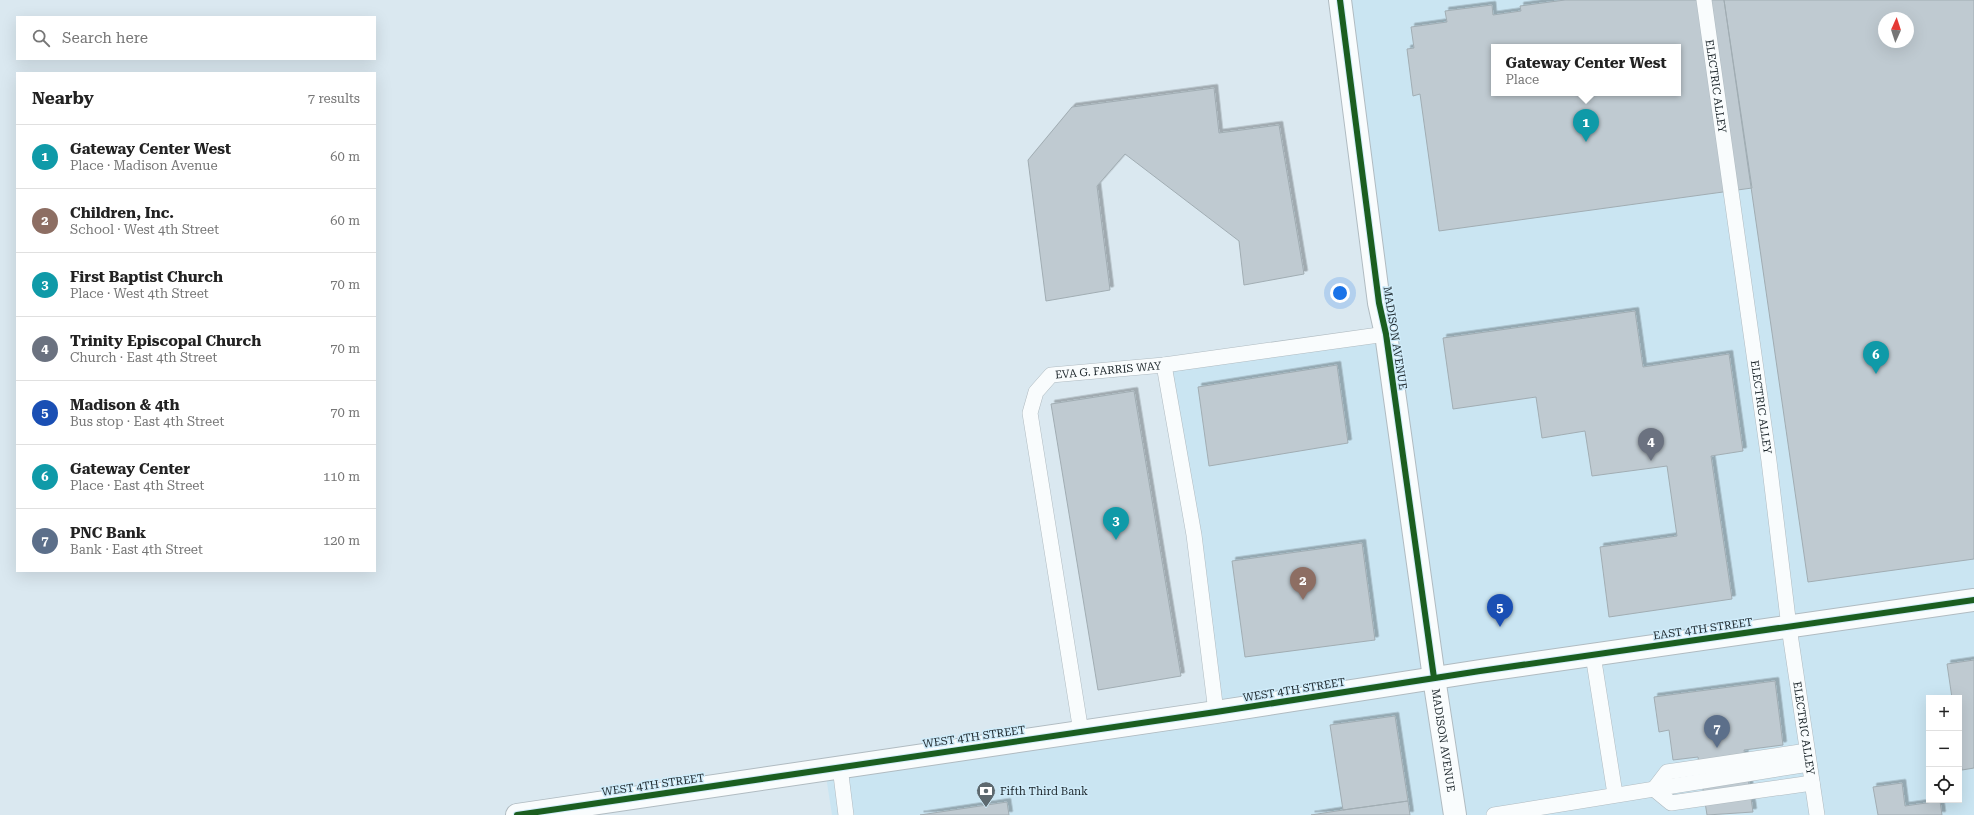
<!DOCTYPE html>
<html lang="en">
<head>
<meta charset="utf-8">
<style>
  :root { --surface:#fff; --page:#f2f2f2; --text:#222; --muted:#767676; --line:#e0e0e0; --accent:#2563eb }
  body { margin:0; font-family:"Roboto Serif",serif; background:var(--page); color:var(--text) }
  .controls { position:absolute; right:12px; bottom:12px; display:grid; overflow:hidden; border-radius:0px; box-shadow:0 4px 16px #0002 }
  .controls button { width:36px; height:36px; display:grid; place-items:center; padding:0; border:0; border-bottom:1px solid var(--line); background:var(--surface); color:var(--text); font:20px sans-serif }
  .compass { position:absolute; left:1878px; top:12px; width:36px; height:36px; border-radius:50%; background:var(--surface); box-shadow:0 4px 16px #0002; rotate:3deg }
  .you { position:absolute; left:1340px; top:293px; width:14px; height:14px; margin:-10px; border:3px solid #fff; border-radius:50%; background:#1a73e8; box-shadow:0 0 0 6px #1a73e833 }
  .badge { display:grid; place-items:center; width:26px; height:26px; border-radius:50%; background:var(--accent); color:#fff; font-size:13px; font-weight:700 }
  .pin { position:absolute; translate:-50% -33px; filter:drop-shadow(0 1px 2px #0008) }
  .pin::after { content:''; position:absolute; top:21px; width:14px; height:12px; background:inherit; clip-path:polygon(0 0,100% 0,50% 100%) }
  .popup { position:absolute; left:1491px; top:44px; width:190px; height:52px; box-sizing:border-box; display:grid; place-content:center; border-radius:0px; background:var(--surface); filter:drop-shadow(0 1px 3px #0005); font-size:13px; white-space:nowrap; color:var(--muted) }
  .popup b { font-size:15px; color:var(--text) }
  .popup::after { content:''; position:absolute; left:50%; top:100%; margin-left:-8px; border:8px solid transparent; border-top-color:var(--surface) }
  .list { margin:0; padding:0; list-style:none }
  h2 { display:flex; justify-content:space-between; align-items:center; height:52px; margin:0; padding:0 16px; font-size:17px }
  h2 small { font-size:13px; font-weight:400; color:var(--muted) }
  .list li { display:grid; grid-template-columns:26px 1fr auto; gap:12px; align-items:center; box-sizing:border-box; height:64px; padding:0 16px; border-top:1px solid var(--line) }
  .list b { display:block; font-size:15px; white-space:nowrap }
  .list p { margin:0; font-size:13px; white-space:nowrap; color:var(--muted) }
  .list em { font-size:13px; font-style:normal; color:var(--muted) }
  .icon { flex:none; width:22px; height:22px; fill:none; stroke:currentColor; stroke-width:2; stroke-linecap:round; stroke-linejoin:round }
  .map { position:relative; flex:none; width:1974px; height:815px; overflow:hidden }
  .search { position:absolute; background:var(--surface); box-shadow:0 4px 16px #0002; left:16px; top:16px; width:360px; height:44px; display:flex; align-items:center; gap:10px; box-sizing:border-box; padding:0 14px; border-radius:0px; color:var(--muted); font-size:15px }
  .panel { position:absolute; background:var(--surface); box-shadow:0 4px 16px #0002; left:16px; top:72px; width:360px; height:500px; border-radius:0px }
  .map>svg:first-child { display:block }
  .built { fill:#cae5f2; fill-rule:evenodd }
  .building { fill:#bfcad1; stroke:#a1adb3; fill-rule:evenodd; filter:url(#shadow) }
  .lines { fill:none; stroke-linecap:round; stroke-linejoin:round }
  .service-casing { stroke:#b0bbc1; stroke-width:16 }
  .tertiary-casing { stroke:#b0bbc1; stroke-width:24 }
  .primary-casing { stroke:#b0bbc1; stroke-width:24 }
  .service { stroke:#f9fcfd; stroke-width:15 }
  .tertiary { stroke:#f9fcfd; stroke-width:22 }
  .primary { stroke:#f9fcfd; stroke-width:22 }
  .cycleway-casing { stroke:#d0ecfa; stroke-width:8 }
  .cycleway { stroke:#1b5e20; stroke-width:6 }
  .labels { text-anchor:middle; dominant-baseline:central; stroke-width:3; stroke-linejoin:round; paint-order:stroke }
  .street-label { font-size:11px; fill:#1a2429; stroke:#d0ecfa }
  .poi-label { font-size:11px; fill:#1a2429; stroke:#d0ecfa; text-anchor:start }
</style>
</head>
<body>
<div class="map">
<svg width="1974" height="815" viewBox="0 0 1974 815">
  <defs>
    <filter id="shadow"><feDropShadow dx="3.5" dy="-3.5" stdDeviation="0" flood-color="#0004"/></filter>
  </defs>
  <rect width="100%" height="100%" fill="#dae8f0"/>
  <path class="built" d="M1340,0H1974V815H832L825,770L1216,712L1164,365L1386,334ZM1884,18H1908V42H1884ZM1494,47H1678V93H1494ZM1929,698H1959V800H1929Z"/>
  <path class="building" d="M1565,0H1724L1752,188L1439,231L1420,94L1413,96L1407,49L1414,48L1411,27L1447,22L1445,11L1492,5L1493,15L1521,11L1520,6ZM1494,47H1678V93H1494Z
    M1724,0H1974V559L1808,582ZM1884,18H1908V42H1884Z
    M1214,88L1219,133L1279,125L1304,274L1244,285L1239,241L1125,154L1097,186L1110,290L1046,301L1028,160L1072,107Z
    M1635,311L1643,367L1729,354L1743,451L1711,456L1732,599L1609,617L1600,547L1677,536L1667,466L1592,476L1585,431L1542,438L1536,397L1453,409L1443,338Z
    M1337,365L1348,443L1209,466L1198,387Z
    M1134,391L1181,676L1098,690L1051,404Z
    M1362,543L1375,640L1245,657L1232,561Z
    M1974,660V768L1962,770L1959,748V698H1952L1947,664Z
    M1775,681L1783,745L1744,750L1753,812L1707,815L1698,757L1673,760L1669,730L1659,732L1654,697Z
    M1395,716L1408,801L1343,810L1330,725Z
    M1902,783L1905,806L1940,801L1942,815H1878L1873,787Z
    M1408,801L1410,815H1311L1343,810Z
    M1007,802L1009,815H920Z"/>
  <g class="lines">
    <defs>
      <g id="service">
        <path id="s1" d="M1704,0L1769,461L1789,627L1817,815"/>
        <path d="M1164,365L1194,535L1216,712"/>
        <path d="M1593,655L1615,794"/>
        <path id="s2" d="M1081,732L1030,413L1036,392L1051,375L1164,365L1386,334"/>
        <path d="M840,767L846,815"/>
        <path d="M1654,789L1671,803L1812,783"/>
        <path d="M1654,789L1667,772L1807,751"/>
        <path d="M1494,815L1809,764"/>
      </g>
      <path id="tertiary" d="M1340,0L1379,303L1386,334L1434,678"/>
      <g id="primary">
        <path id="s3" d="M1434,678L1455,815"/>
        <path d="M517,815L1216,712L1480,671L1974,600"/>
      </g>
    </defs>
    <use href="#service" class="service-casing"/>
    <use href="#tertiary" class="tertiary-casing"/>
    <use href="#primary" class="primary-casing"/>
    <use href="#service" class="service"/>
    <use href="#tertiary" class="tertiary"/>
    <use href="#primary" class="primary"/>
    <defs>
      <path id="cycleway" d="M1340,0L1379,303L1386,334L1434,678
        M517,815L1216,712L1480,671L1974,600"/>
    </defs>
    <use href="#cycleway" class="cycleway-casing"/>
    <use href="#cycleway" class="cycleway"/>
  </g>
  <defs>
    <symbol id="bank-pin" viewBox="-11 -11 22 30"><path d="M0 17L-7.5 6A9.5 9.5 0 1 1 7.5 6Z" fill="#5d696f" stroke="#d0ecfa"/><path d="M-6-4H6V4H-6ZM0-2.3a2.3 2.3 0 1 0 0 4.6a2.3 2.3 0 1 0 0-4.6Z" fill="#fff"/></symbol>
  </defs>
  <g fill-rule="evenodd">
    <use href="#bank-pin" x="975" y="780" width="22" height="30"/>
  </g>
  <g class="labels">
    <g class="street-label">
      <text stroke="none"><textPath href="#s1" startOffset="87">ELECTRIC ALLEY</textPath></text>
      <text transform="translate(1395 338) rotate(81)">MADISON AVENUE</text>
      <text stroke="none"><textPath href="#s2" startOffset="425">EVA G. FARRIS WAY</textPath></text>
      <text stroke="none"><textPath href="#s1" startOffset="411">ELECTRIC ALLEY</textPath></text>
      <text transform="translate(1703 629) rotate(-8)">EAST 4TH STREET</text>
      <text transform="translate(1294 690) rotate(-9)">WEST 4TH STREET</text>
      <text stroke="none"><textPath href="#s1" startOffset="735">ELECTRIC ALLEY</textPath></text>
      <text transform="translate(974 737) rotate(-8)">WEST 4TH STREET</text>
      <text stroke="none"><textPath href="#s3" startOffset="63">MADISON AVENUE</textPath></text>
      <text transform="translate(653 785) rotate(-8)">WEST 4TH STREET</text>
    </g>
    <g class="poi-label">
      <text x="1000" y="791">Fifth Third Bank</text>
    </g>
  </g>
</svg>
<div class="controls">
<button>+</button>
<button>−</button>
<button><svg class="icon" aria-label="locate" viewBox="0 0 24 24"><circle cx="12" cy="12" r="6"/><path d="M12 2v4M12 18v4M2 12h4M18 12h4"/></svg></button>
</div>
<svg class="compass" viewBox="-18 -18 36 36"><path d="M0-13l5 13h-10z" fill="#e53935"/><path d="M0 13l5-13h-10z" fill="#767676"/></svg>
<div class="you"></div>
<div class="pin badge" style="left:1586px;top:142px;background:#0f9aa8">1</div>
<div class="popup"><b>Gateway Center West</b>Place</div>
<div class="pin badge" style="left:1303px;top:600px;background:#8d6e63">2</div>
<div class="pin badge" style="left:1116px;top:540px;background:#0f9aa8">3</div>
<div class="pin badge" style="left:1651px;top:461px;background:#6b7280">4</div>
<div class="pin badge" style="left:1500px;top:627px;background:#1a4fb4">5</div>
<div class="pin badge" style="left:1876px;top:374px;background:#0f9aa8">6</div>
<div class="pin badge" style="left:1717px;top:748px;background:#5c6f8a">7</div>
<div class="search"><svg class="icon" aria-label="search" viewBox="0 0 24 24"><circle cx="10" cy="10" r="6"/><path d="M15 15l6 6"/></svg>Search here</div>
<section class="panel">
<h2>Nearby<small>7 results</small></h2>
<ul class="list">
<li><span class="badge" style="background:#0f9aa8">1</span><div><b>Gateway Center West</b><p>Place · Madison Avenue</p></div><em>60 m</em></li>
<li><span class="badge" style="background:#8d6e63">2</span><div><b>Children, Inc.</b><p>School · West 4th Street</p></div><em>60 m</em></li>
<li><span class="badge" style="background:#0f9aa8">3</span><div><b>First Baptist Church</b><p>Place · West 4th Street</p></div><em>70 m</em></li>
<li><span class="badge" style="background:#6b7280">4</span><div><b>Trinity Episcopal Church</b><p>Church · East 4th Street</p></div><em>70 m</em></li>
<li><span class="badge" style="background:#1a4fb4">5</span><div><b>Madison &amp; 4th</b><p>Bus stop · East 4th Street</p></div><em>70 m</em></li>
<li><span class="badge" style="background:#0f9aa8">6</span><div><b>Gateway Center</b><p>Place · East 4th Street</p></div><em>110 m</em></li>
<li><span class="badge" style="background:#5c6f8a">7</span><div><b>PNC Bank</b><p>Bank · East 4th Street</p></div><em>120 m</em></li>
</ul>
</section>
</div>
</body>
</html>
